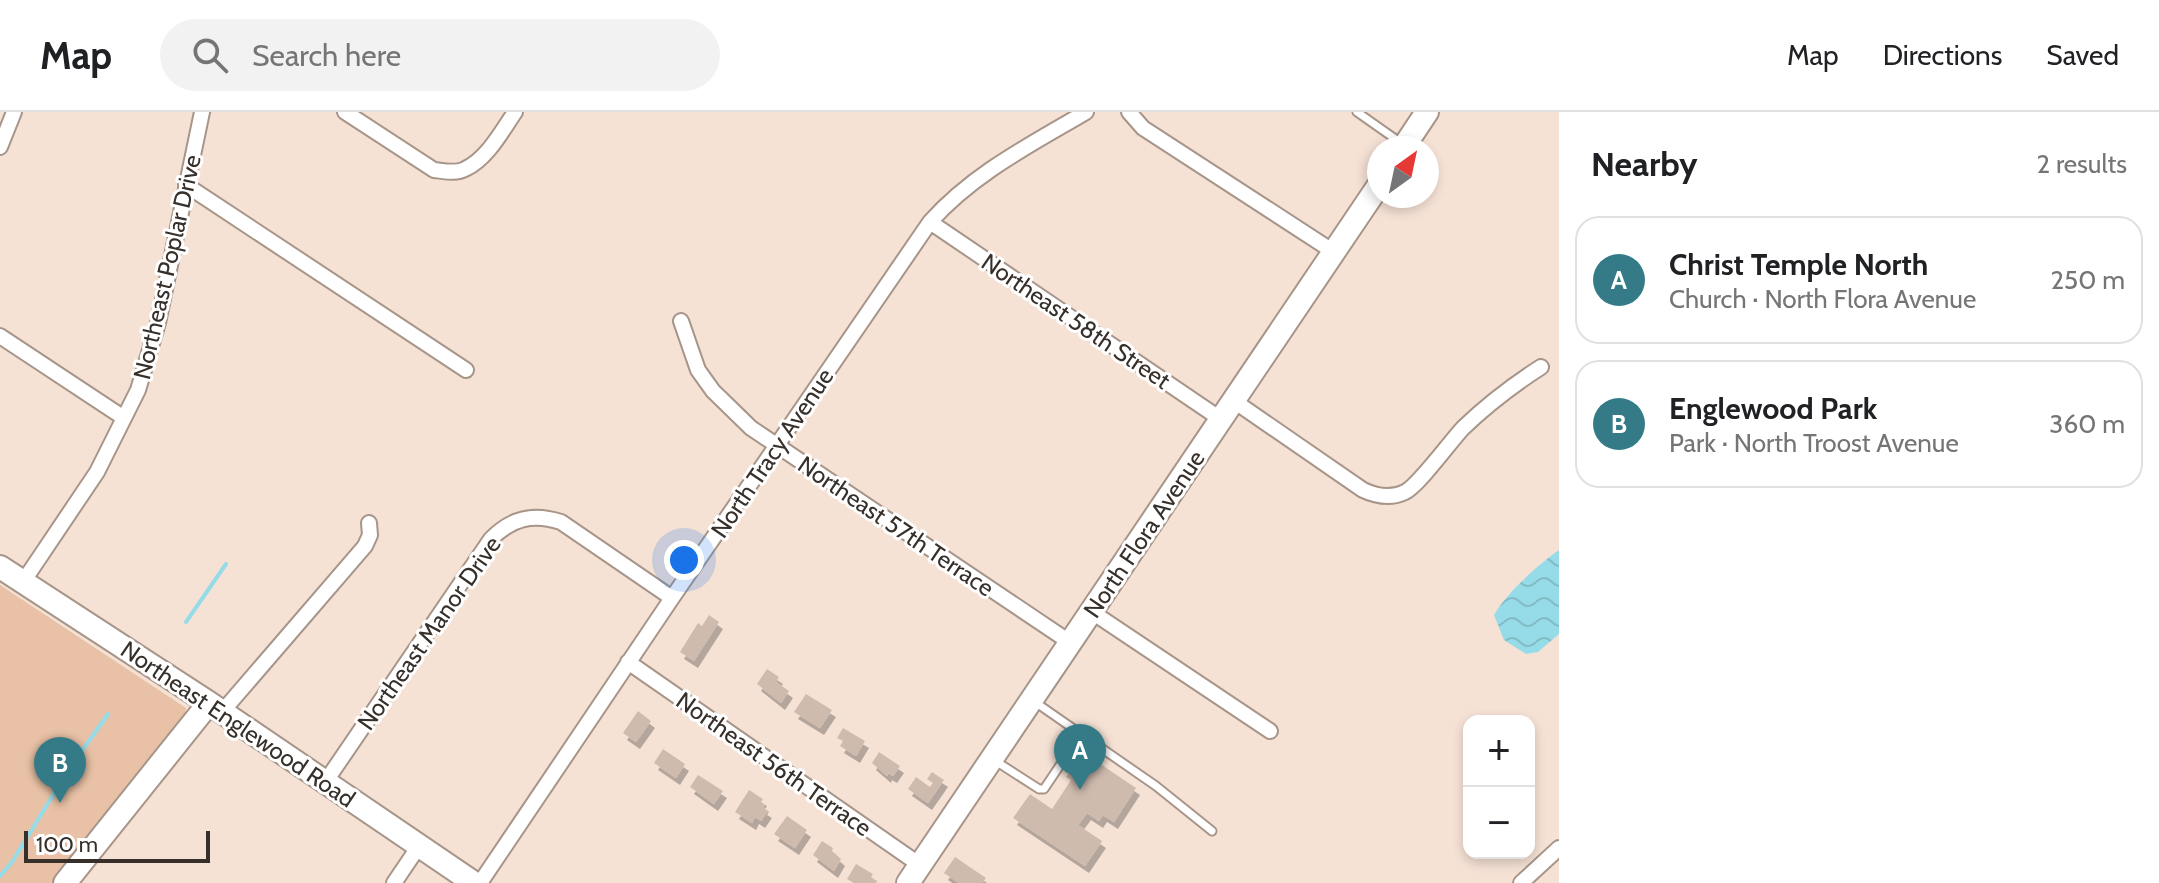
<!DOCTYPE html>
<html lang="en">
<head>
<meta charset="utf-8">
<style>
  :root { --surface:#fff; --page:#f2f2f2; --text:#202124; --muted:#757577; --line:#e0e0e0; --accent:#347b87 }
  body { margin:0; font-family:Cabin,sans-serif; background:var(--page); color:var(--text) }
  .controls { position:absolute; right:24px; bottom:24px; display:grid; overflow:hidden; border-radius:16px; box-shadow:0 4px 12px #0003 }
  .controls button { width:72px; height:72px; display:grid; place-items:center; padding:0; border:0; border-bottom:2px solid var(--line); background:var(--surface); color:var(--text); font:40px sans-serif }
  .compass { position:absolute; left:1367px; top:24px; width:72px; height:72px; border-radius:50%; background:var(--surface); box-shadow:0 4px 12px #0003; rotate:33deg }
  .scale { position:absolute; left:24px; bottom:20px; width:186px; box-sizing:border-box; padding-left:8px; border:4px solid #362f2a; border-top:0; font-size:22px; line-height:28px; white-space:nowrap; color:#362f2a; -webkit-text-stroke:6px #fff; paint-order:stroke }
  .you { position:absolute; left:684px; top:448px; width:28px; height:28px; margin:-20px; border:6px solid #fff; border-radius:50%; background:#1a73e8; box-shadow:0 0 0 12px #1a73e833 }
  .badge { display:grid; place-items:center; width:52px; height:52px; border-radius:50%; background:var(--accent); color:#fff; font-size:26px; font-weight:700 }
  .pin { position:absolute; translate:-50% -66px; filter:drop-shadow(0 2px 4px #0008) }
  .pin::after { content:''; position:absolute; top:42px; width:28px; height:24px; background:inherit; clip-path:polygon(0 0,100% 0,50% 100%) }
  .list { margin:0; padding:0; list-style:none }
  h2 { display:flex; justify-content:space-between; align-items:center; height:104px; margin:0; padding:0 32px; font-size:34px }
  h2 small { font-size:26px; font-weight:400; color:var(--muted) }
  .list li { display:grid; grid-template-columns:52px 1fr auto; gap:24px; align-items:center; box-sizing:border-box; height:128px; margin:0 16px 16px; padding:0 16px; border:2px solid var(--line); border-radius:24px }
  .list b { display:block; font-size:30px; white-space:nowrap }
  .list p { margin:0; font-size:26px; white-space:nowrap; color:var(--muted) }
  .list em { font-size:26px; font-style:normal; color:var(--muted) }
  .icon { flex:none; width:44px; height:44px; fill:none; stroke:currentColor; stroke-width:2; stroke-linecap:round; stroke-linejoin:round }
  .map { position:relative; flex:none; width:1559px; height:771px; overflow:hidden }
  header { display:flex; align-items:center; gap:48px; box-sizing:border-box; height:112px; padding:0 40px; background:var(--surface); border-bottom:2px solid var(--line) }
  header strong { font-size:38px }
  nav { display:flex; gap:44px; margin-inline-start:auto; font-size:28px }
  .search { width:560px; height:72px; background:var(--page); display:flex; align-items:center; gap:20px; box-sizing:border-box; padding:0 28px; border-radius:44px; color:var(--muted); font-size:30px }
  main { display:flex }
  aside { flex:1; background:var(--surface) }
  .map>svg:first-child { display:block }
  .park { fill:#e8c1a6 }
  .water { fill:url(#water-waves) }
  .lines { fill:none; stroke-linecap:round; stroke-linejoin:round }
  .stream { stroke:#96dbe8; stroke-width:4 }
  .building { fill:#cfbbae; filter:url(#shadow) }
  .lane-casing { stroke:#a79589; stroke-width:11 }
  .street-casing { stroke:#a79589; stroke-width:18 }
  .secondary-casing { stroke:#a79589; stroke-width:26 }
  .lane { stroke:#fff; stroke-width:7 }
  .street { stroke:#fff; stroke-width:14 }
  .secondary { stroke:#fff; stroke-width:22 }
  .labels { text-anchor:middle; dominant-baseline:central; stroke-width:6; stroke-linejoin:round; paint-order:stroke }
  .street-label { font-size:24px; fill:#362f2a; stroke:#fff }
</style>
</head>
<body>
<header>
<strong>Map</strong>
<div class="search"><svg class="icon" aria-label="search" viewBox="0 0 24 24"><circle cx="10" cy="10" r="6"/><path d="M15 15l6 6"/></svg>Search here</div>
<nav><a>Map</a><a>Directions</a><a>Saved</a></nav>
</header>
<main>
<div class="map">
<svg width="1559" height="771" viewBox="0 0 1559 771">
  <defs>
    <pattern id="water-waves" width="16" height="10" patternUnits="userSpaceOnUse" patternTransform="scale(2)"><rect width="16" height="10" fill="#96dbe8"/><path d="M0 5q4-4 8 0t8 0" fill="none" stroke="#82bcc7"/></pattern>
    <filter id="shadow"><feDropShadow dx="4" dy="7" stdDeviation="0" flood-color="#0004"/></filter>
  </defs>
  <rect width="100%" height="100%" fill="#f6e2d5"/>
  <path class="park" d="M0,473L186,596L183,611L55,771H0Z"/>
  <path class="water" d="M1559,438V522L1538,540L1526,542L1504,528L1494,503C1506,481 1539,452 1559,438Z"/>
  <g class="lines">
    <path class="stream" d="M186,510L226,452
      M0,764L12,750L67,660L108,602"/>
  </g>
  <path class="building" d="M709,503L719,510L694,549L680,540L698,511L702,514Z
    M767,557L779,565L776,570L789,579L781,591L757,572Z
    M806,582L832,598L820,616L794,600Z
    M638,599L651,609L636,630L623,621Z
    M843,616L865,629L856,644L840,634L843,629L837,626Z
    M663,637L685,652L676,666L654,651Z
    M879,640L900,654L893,664L888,661L887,664L872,651Z
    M1087,643L1136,676L1114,710L1103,703L1099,709L1087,701L1078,713L1102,729L1085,754L1013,706L1030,682L1052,697L1071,668L1066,665L1074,654L1078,657Z
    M932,660L944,668L928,691L908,677L916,665L930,675L933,671L927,667Z
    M698,663L723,679L714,692L690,675Z
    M749,678L763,687L761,690L765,693L763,696L768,699L761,709L755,705L752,711L735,700Z
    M787,704L807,718L795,736L774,722Z
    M822,729L833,736L832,739L841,747L834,759L813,743Z
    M955,745L986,766L982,771H959L944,761Z
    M856,752L873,762L871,765L876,769L875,771H854L847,767Z"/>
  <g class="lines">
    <defs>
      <path id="lane" d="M1357,0L1401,31
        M1081,622L1156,674L1212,719
        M994,648L1039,677H1044L1081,622L1035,590"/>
      <path id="street" d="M345,0L434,58C444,59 456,62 465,57C487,47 502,19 515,0
        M1129,0L1143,16L1334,140
        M0,35L14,0
        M186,73L466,258
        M930,110L1222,308
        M681,209L698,258L713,279L751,316L1071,531
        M0,224L124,306
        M1234,289L1363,378C1376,384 1391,387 1405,380C1418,374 1450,330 1463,316C1487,293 1513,273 1541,255
        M23,470L97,360L138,278L158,211L202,0
        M1092,500L1270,619
        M628,550L920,753
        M222,600L365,434L370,423L369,411
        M326,669L491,427C512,406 533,401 561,410L672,486
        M394,771L419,734
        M480,771L672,486L930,110C974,61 1030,33 1086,0
        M1521,771L1559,736"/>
      <path id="secondary" d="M1403,36L1427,0
        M0,455L209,591L474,771
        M65,771L209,591
        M908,771L1379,73"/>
    </defs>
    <use href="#lane" class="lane-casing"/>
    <use href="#street" class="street-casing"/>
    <use href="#secondary" class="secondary-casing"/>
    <use href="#lane" class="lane"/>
    <use href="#street" class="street"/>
    <use href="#secondary" class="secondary"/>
  </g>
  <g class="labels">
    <g class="street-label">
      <text transform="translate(167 155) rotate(-77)">Northeast Poplar Drive</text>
      <text transform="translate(1076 209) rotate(34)">Northeast 58th Street</text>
      <text transform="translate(772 341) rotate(-56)">North Tracy Avenue</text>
      <text transform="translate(896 414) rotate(34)">Northeast 57th Terrace</text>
      <text transform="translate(1144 422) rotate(-56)">North Flora Avenue</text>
      <text transform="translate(429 521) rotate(-55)">Northeast Manor Drive</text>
      <text transform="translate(238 612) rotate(34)">Northeast Englewood Road</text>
      <text transform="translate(774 652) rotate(35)">Northeast 56th Terrace</text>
    </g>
  </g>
</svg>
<div class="controls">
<button>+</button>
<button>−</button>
</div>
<svg class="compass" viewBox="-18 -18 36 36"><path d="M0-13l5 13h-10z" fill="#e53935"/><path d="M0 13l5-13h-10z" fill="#757577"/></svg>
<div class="scale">100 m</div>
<div class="you"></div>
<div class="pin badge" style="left:1080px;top:678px">A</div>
<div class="pin badge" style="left:60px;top:691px">B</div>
</div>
<aside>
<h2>Nearby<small>2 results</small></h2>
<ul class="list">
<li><span class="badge">A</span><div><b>Christ Temple North</b><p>Church · North Flora Avenue</p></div><em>250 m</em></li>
<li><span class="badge">B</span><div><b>Englewood Park</b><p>Park · North Troost Avenue</p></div><em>360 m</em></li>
</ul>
</aside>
</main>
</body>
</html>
